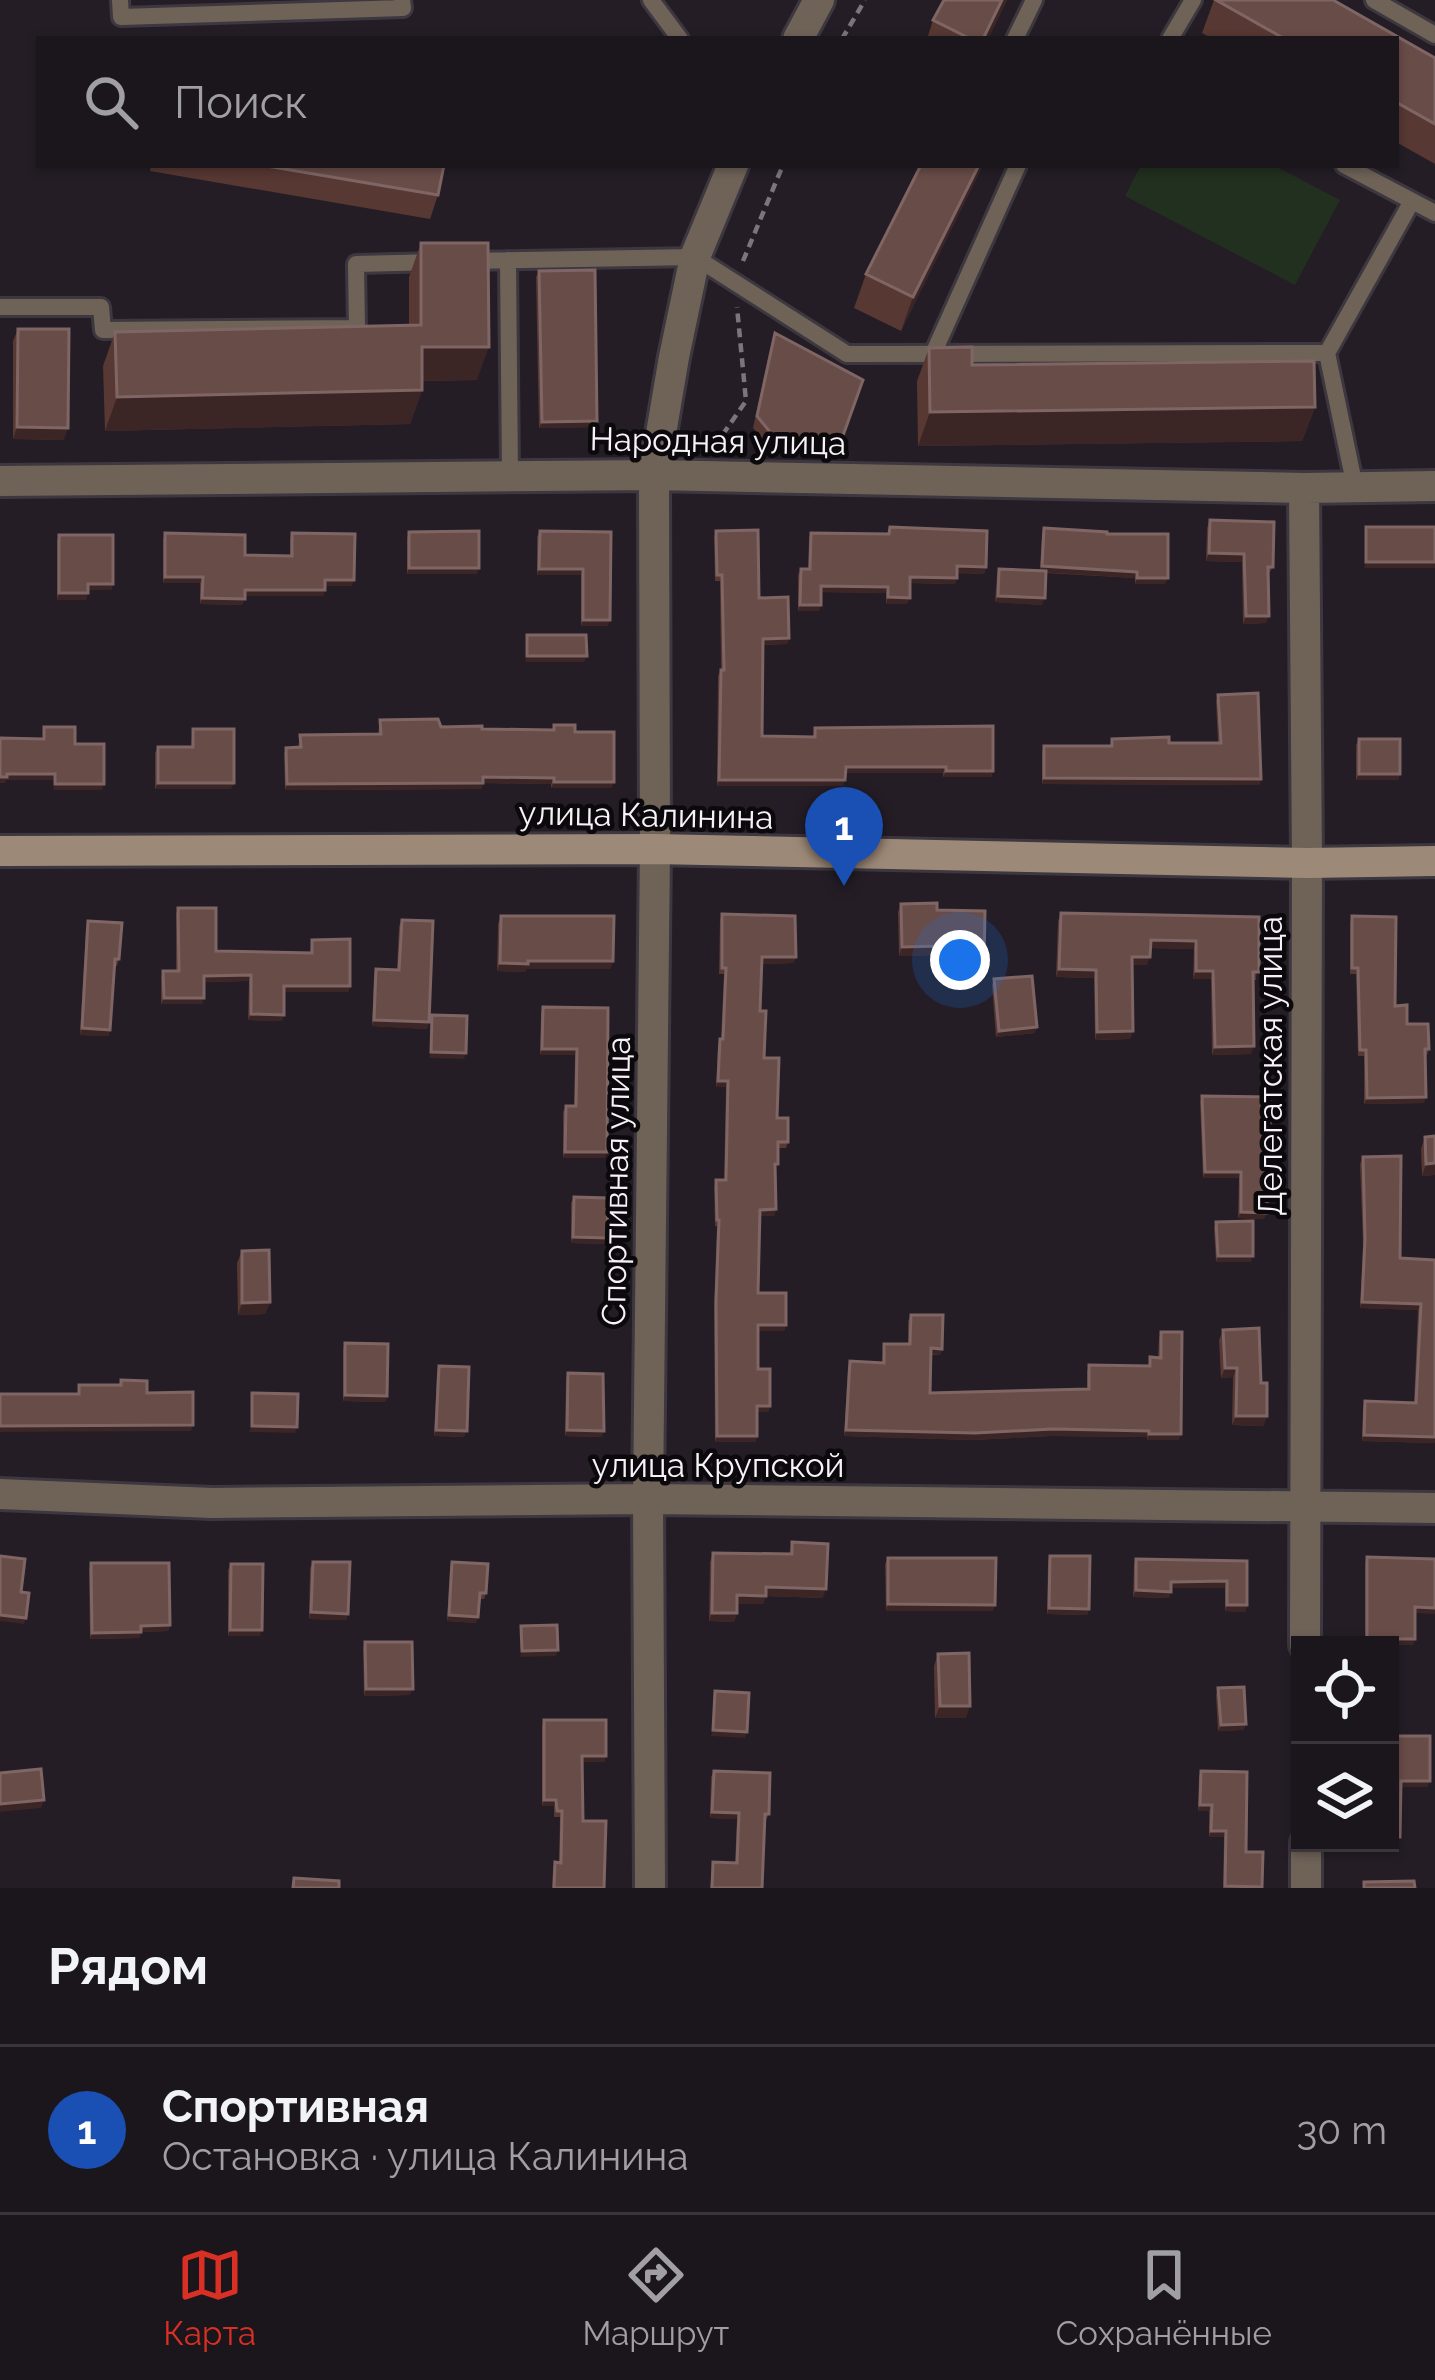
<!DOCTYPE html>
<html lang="ru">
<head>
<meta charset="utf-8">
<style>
  :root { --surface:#1b161c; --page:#241f25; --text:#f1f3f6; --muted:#a09fa3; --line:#39353b; --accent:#d93025 }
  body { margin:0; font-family:Raleway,sans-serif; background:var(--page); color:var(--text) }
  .controls { position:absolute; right:36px; bottom:36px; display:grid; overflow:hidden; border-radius:0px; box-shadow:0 3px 9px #0004 }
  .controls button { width:108px; height:108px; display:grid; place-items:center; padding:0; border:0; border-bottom:3px solid var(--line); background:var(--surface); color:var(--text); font:60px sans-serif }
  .you { position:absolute; left:960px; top:960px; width:42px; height:42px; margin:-30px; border:9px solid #fff; border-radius:50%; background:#1a73e8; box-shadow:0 0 0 18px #1a73e833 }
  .badge { display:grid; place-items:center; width:78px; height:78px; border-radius:50%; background:var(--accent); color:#fff; font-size:39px; font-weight:700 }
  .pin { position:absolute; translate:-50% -99px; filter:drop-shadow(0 3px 6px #0008) }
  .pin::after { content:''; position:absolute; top:63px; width:42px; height:36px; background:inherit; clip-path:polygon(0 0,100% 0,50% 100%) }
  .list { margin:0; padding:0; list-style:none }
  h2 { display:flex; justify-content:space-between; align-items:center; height:156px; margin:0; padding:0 48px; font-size:51px }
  h2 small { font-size:39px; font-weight:400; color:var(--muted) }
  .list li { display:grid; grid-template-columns:78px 1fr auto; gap:36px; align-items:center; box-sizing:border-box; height:168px; padding:0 48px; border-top:3px solid var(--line) }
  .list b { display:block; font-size:45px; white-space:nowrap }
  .list p { margin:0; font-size:39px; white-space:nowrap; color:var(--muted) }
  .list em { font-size:39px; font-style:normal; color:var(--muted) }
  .icon { flex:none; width:66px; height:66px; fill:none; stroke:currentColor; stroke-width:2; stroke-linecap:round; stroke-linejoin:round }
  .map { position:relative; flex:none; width:1435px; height:1888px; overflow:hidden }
  .search { position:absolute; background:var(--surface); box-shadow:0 3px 9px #0004; left:36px; right:36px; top:36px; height:132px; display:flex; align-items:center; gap:30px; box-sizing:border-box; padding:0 42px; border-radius:0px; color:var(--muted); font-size:45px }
  .sheet { height:324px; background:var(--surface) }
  nav { display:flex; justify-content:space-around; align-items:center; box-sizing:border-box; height:168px; border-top:3px solid var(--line); background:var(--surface); font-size:33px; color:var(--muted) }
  nav a { display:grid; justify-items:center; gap:6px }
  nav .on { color:var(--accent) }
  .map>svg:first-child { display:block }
  .green { fill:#22301f }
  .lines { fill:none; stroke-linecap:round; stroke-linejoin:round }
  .lane-casing { stroke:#3d373f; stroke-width:22 }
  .street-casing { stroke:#3d373f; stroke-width:36 }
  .secondary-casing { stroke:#3d373f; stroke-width:36 }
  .path { stroke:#7b757d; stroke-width:4.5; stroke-dasharray:9 6; stroke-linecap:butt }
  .lane { stroke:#6f6358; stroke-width:16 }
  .street { stroke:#6f6358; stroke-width:30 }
  .secondary { stroke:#9d8978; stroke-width:30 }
  .wall { fill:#573833 }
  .shaded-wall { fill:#3b2525 }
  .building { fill:#684c48; stroke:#7f6664; stroke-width:3 }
  .labels { text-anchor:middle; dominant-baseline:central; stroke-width:9; stroke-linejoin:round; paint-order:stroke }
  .street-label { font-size:33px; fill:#f7f2f8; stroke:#0b090c }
</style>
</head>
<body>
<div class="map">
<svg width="1435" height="1888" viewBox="0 0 1435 1888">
  <rect width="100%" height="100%" fill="#241d26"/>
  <path class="green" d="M1141,165H1273L1340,200L1295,285L1125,196Z"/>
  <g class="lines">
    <defs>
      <path id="lane" d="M120,0L121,17L403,8L402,0
        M651,0L680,39
        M1374,0L1435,35
        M1015,39L1034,0
        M1170,39L1193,0
        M1344,165L1435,213
        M508,260L510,475
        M469,261L695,257L847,354L1327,353
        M0,307H101L103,330L357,328L356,264L437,262
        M933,354L1018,165
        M1355,487L1327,353L1412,201"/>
      <path id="street" d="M798,39L819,0
        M0,481L654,475L1304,488L1435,486
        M1304,488L1307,863L1305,1645
        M0,1494L212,1503L648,1499L1435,1508
        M1306,1843V1888
        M650,1888L648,1499L655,849L654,475L674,357L695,257L733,165"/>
      <path id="secondary" d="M0,851L655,849L1307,863L1435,861"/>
    </defs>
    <use href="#lane" class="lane-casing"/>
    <use href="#street" class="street-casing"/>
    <use href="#secondary" class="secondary-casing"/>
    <path class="path" d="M842,39L865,0
      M743,261L783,165
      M714,447L746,401L737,307"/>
    <use href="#lane" class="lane"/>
    <use href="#street" class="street"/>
    <use href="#secondary" class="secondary"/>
  </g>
  <path class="wall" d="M1007,0L988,39H927L933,20Z
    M1214,0H1333L1435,58V164L1396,142V39H1213L1202,33Z
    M151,165H444L438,195L430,219L150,171Z
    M921,165H983L901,331L854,308L866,274Z
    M421,243L477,380L422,381V390L410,424L105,431L103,366L115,332L409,325V277Z
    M539,271L595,427L539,428L536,277Z
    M18,329L64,440L13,439V341Z
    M775,333L835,456L774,454L753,428L771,345Z
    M929,348L972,365L1315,407L1302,441L918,446L917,381Z
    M1210,520L1273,567L1268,575L1266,623L1243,624L1242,562L1206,561L1207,528Z
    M890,527L986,567L984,574L957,573L955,584L910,583L907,604H886V593L821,592L819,611H798V575L801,569H808L809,539L811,533L887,534Z
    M1044,528L1107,534L1165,584H1135V578L1046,573L1042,605L995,602L997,575L999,569L1040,571L1042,534Z
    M540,531L611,532L608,626H581V575H537V537Z
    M716,531L759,598L789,638L787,644L763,645L762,736L813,737L815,728L993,771L991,777H943V773H846L843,786H717L718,676L721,670L720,581H715L714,537Z
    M409,532L477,574H407V538Z
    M165,533L245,555L290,556V539L292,533L352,586H325L323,596H245L242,605L200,604V583H163V540Z
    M59,535L113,584L111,590H88L86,600H57V541Z
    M1218,695L1261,779L1259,785L1042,784V752L1044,746H1110L1112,739L1169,743H1218L1216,701Z
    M380,720L482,729L552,730L554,725L575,732L614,782L611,788H551V784L483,783L481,789L285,790L284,754L286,748H298L300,735L378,734Z
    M193,729L231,789H155V753L158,747H191Z
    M1359,739L1400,774L1398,780H1356V745Z
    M901,904L937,910L981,971H939L940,955L899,956L898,912Z
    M178,908L216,951L310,953L312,940L350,986L348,992H284L282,1021L248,1020L249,981L204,982L202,1004H161V977L163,971H176V914Z
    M1061,913L1259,917L1256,980H1253L1251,1054L1212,1055L1211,979H1193L1194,949L1150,948L1147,965H1132L1133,1031L1130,1039L1095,1040L1094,978L1056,977L1058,921Z
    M722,914L796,957L793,963L761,964L760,1011L764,1058L777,1118L788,1142L786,1148H778L775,1170L776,1209L774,1216H760L758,1293L786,1325L784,1331H758V1369L770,1406L768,1412H757V1436L755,1442H715L714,1308L717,1226H715L714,1187L716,1180H724L726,1087H716L718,1045L721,1039L724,974H719L720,920Z
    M501,916L613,961L610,969H526L525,972L497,971L498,924Z
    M1352,916L1395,1006L1407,1024L1429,1049L1427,1055H1425L1424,1103L1364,1104V1056H1358L1356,974H1350V923Z
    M402,920L429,1022L427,1029L372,1026L374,976L376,969L397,970L399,926Z
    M88,921L119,959L117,966H114L110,1030L108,1036L80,1035L86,927Z
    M994,979L1035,1033L996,1037L992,985Z
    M543,1007L608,1008L605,1158H563V1112L566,1106H574L575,1055H540L541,1013Z
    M1202,1096L1264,1219L1238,1218L1239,1178H1203L1200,1102Z
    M1435,1136V1175L1422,1176L1421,1149L1425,1137Z
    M1363,1157L1400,1258L1435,1260V1443L1362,1441L1363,1408L1365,1401L1414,1403L1418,1310L1360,1308L1363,1245L1360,1164Z
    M574,1197L605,1244L571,1243V1203Z
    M1216,1222L1251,1262H1216L1214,1228Z
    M242,1251L270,1302L265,1314L238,1315L237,1263Z
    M911,1315L942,1349L940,1355H931L930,1393L1087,1390V1372L1089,1365L1148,1366L1150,1357L1158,1358L1159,1338L1161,1332L1179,1440H1147V1437L1051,1436L973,1440L844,1436L848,1367L850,1361L882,1363L884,1344H908V1321Z
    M1223,1330L1267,1416L1263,1426L1232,1425L1233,1377L1221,1378L1219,1340Z
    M345,1343L387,1396L385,1402L343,1401V1349Z
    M439,1366L464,1437L434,1436L437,1372Z
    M568,1373L604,1431L601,1437L565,1436L566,1379Z
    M792,1542L823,1598L766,1596L763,1604H737V1613L734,1622L709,1621L710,1562L713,1553L789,1554Z
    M1050,1556L1089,1609L1087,1615L1047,1614L1048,1562Z
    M1367,1557L1415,1613L1413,1645H1365V1563Z
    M888,1558L993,1611H886L885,1564Z
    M1136,1559L1247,1561V1605L1245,1612L1225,1611V1588H1171L1169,1598L1133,1597L1134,1565Z
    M313,1562L348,1614L346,1620L309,1619L310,1568Z
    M452,1562L486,1593L484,1599H479L476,1623L447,1621L450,1568Z
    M91,1563L170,1625L168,1631L141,1632L139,1638L90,1639L89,1569Z
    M231,1564L260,1636H228V1570Z
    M365,1642L410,1695L364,1696L363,1648Z
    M938,1654L966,1718H935L934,1666Z
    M1218,1688L1246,1724L1243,1730L1218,1731L1216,1695Z
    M544,1720L606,1756L604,1762H582L583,1821L604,1888H552L553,1869L555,1862L559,1863L560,1817H554V1806H542V1727Z
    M714,1771L769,1814L766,1820H765L762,1888H710L713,1862L735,1863L737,1819L710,1818L711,1777Z
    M1201,1771L1246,1852L1262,1888H1223L1224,1837H1209V1811H1198L1199,1777Z"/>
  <path class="shaded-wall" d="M1002,0H1007L988,39H983Z
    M979,165H983L901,331L913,297Z
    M422,347H489L477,380L409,381Z
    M422,390L410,424L105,431L117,397Z
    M1315,407L1302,441L918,446L930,412Z
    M597,421L595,427L539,428L542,422Z
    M17,427L68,428L64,440L13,439Z
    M778,442L840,444L835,456L774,454Z
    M1209,553L1244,554L1242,562L1206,561Z
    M1366,562H1435V568H1364Z
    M957,566L986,567L984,574L955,573Z
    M1042,566L1137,572L1135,578L1039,572Z
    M409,568H479L477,574H407Z
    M539,569H583L581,575H537Z
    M165,577H203L200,583H163Z
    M910,577L957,578L955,584L908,583Z
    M1137,578H1168L1165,584H1135Z
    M325,580H354L352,586H323Z
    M88,584H113L111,590H86Z
    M821,586L888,587L886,593L819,592Z
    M245,590H325L323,596H243Z
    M59,593H88L86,600H57Z
    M998,596L1045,598L1042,605L995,602Z
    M888,597L910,598L907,604H886Z
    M202,598L245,599L242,605L200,604Z
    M800,605H821L819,611H798Z
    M1246,616H1269L1266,623L1243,624Z
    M583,620H610L608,626H581Z
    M789,638L787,644L761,645L763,639Z
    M527,656H587L584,662H525Z
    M846,767H946L943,773H844Z
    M946,771H993L991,777H943Z
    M7,774H55L53,780H6L5,783H0V777Z
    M1359,774H1400L1398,780H1356Z
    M483,777L554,778L551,784L483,783L481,789L285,790L287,784Z
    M1044,778L1261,779L1259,785L1042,784Z
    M719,780H845L843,786H717Z
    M554,782H614L611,788H551Z
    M158,783H234L231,789H155Z
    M55,784H104L102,790H53Z
    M1151,940L1196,941L1194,949L1148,948Z
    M943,946L940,955L899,956L902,947Z
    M762,957H796L793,963L759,964Z
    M1132,957H1150L1147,965H1129Z
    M528,961H613L610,969H526L525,972L497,971L500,963Z
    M943,963H984L981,971H939Z
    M1059,969L1096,970L1094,978L1056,977Z
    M1196,971H1213L1211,979H1193Z
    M251,975L249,981L202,982L204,976Z
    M284,986H350L348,992H282Z
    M164,998H204L202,1004H161Z
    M251,1014L284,1015L282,1021L248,1020Z
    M374,1020L429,1022L427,1029L372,1026Z
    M1037,1027L1035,1033L996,1037L999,1031Z
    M82,1028L110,1030L108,1036L80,1035Z
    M1133,1031L1130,1039L1095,1040L1097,1032Z
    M1254,1046L1251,1054L1212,1055L1215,1047Z
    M542,1049H577L575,1055H540Z
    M431,1052L466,1053L464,1059L429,1058Z
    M718,1081H728L726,1087H716Z
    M1426,1097L1424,1103L1364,1104L1367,1098Z
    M565,1152H607L605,1158H563Z
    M1435,1163V1175L1422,1176L1426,1164Z
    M1205,1172H1241L1239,1178H1203Z
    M776,1209L774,1216H758L760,1210Z
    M1241,1212L1267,1213L1264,1219L1238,1218Z
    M573,1237L607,1238L605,1244L571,1243Z
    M1218,1256H1253L1251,1262H1216Z
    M270,1302L265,1314L238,1315L242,1303Z
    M1362,1302L1421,1304L1418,1310L1360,1308Z
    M758,1325H786L784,1331H756Z
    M931,1348L942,1349L940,1355L929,1354Z
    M1225,1368H1237L1233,1377L1221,1378Z
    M345,1395L387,1396L385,1402L343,1401Z
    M757,1406H770L768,1412H755Z
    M1236,1416H1267L1263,1426L1232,1425Z
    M193,1425L191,1431L0,1432V1426Z
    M252,1426L297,1427L295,1433L249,1432Z
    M1053,1429L1149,1431L1147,1437L1051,1436L973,1440L844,1436L846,1430Z
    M436,1430L467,1431L464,1437L434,1436Z
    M567,1430L604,1431L601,1437L565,1436Z
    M1149,1434H1181L1179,1440H1147Z
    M1364,1435L1435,1437V1443L1362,1441Z
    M717,1436H757L755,1442H715Z
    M1227,1581L1225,1588H1169L1171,1582Z
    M766,1587L826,1589L823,1598L766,1596L763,1604H734L737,1595Z
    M1136,1590L1171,1592L1169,1598L1133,1597Z
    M888,1604L995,1605L993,1611H886Z
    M1227,1605H1247L1245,1612L1225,1611Z
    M1415,1607L1435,1608V1614L1413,1613Z
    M1049,1608L1089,1609L1087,1615L1047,1614Z
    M311,1612L348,1614L346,1620L309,1619Z
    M712,1613H737L734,1622L709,1621Z
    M0,1615L26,1618L24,1624L0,1621Z
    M449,1615L478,1617L476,1623L447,1621Z
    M170,1625L168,1631L139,1632L141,1626Z
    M230,1630H262L260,1636H228Z
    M141,1632L139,1638L90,1639L92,1633Z
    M1367,1639H1415L1413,1645H1365Z
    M558,1650L556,1656L520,1657L522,1651Z
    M366,1689H413L410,1695L364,1696Z
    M940,1706H970L966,1718H935Z
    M1246,1724L1243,1730L1218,1731L1221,1725Z
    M713,1730L747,1732L745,1738L711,1736Z
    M582,1756H606L604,1762H580Z
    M1401,1781H1430L1427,1787H1399Z
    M44,1800L41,1808L0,1812V1804Z
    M544,1800H556L554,1806H542Z
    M1200,1805H1212L1209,1811H1198Z
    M712,1812L739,1813L737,1819L710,1818Z
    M1211,1831H1226L1224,1837H1209Z
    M1390,1837H1400L1398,1844L1365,1843H1390Z"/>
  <path class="building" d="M944,0H1002L983,39H971L933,20Z
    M1216,0H1333L1435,58V124L1396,102V39H1285Z
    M261,165H444L438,195Z
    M921,165H979L913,297L866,274Z
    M421,243H488L489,347H422V390L117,397L115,332L421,325Z
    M595,270L597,421L542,422L539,271Z
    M18,329H69L68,428L17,427Z
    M775,333L863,380L840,444L778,442L757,416Z
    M972,347V365L1314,361L1315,407L930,412L929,348Z
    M1210,520L1274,522L1273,567H1268L1269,616H1246L1244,554L1209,553Z
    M890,527L987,531L986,567L957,566V578L910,577V598L888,597V587L821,586V605H800L801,569H810L811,533L889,534Z
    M1366,527H1435V562H1366Z
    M1044,528L1107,532V534H1168V578H1137V572L1042,566Z
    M758,530L759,598L788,597L789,638L763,639L762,736L815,737V728L993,726V771H946V767H846L845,780H719L721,670H724L722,575H717L716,531Z
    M479,531V568H409V532Z
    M540,531L611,532L610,620H583V569H539Z
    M165,533L245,535V555L292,556V533L355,534L354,580H325V590H245V599L202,598L203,577H165Z
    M59,535H113V584H88V593H59Z
    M999,569L1046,571L1045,598L998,596Z
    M527,635H586L587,656H527Z
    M1258,693L1261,779L1044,778V746H1112V739L1169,737V743H1221L1218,695Z
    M438,719L441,727L482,726V729L554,730V725H575V732H614V782H554V778L483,777V783L287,784L286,748L301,747L300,735L381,734L380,720Z
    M44,727H75V744H104V784H55V774H7V777H0V738L44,739Z
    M193,729H234V783H158V747H193Z
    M1359,739H1400V774H1359Z
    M937,903V910L985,911L984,963H943V946L902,947L901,904Z
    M178,908H216V951L312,953V940L350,939V986H284V1015L251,1014V975L204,976V998H164L163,971H179Z
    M1061,913L1259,917V972H1253L1254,1046L1215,1047L1213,971H1196V941L1151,940L1150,957H1132L1133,1031L1097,1032L1096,970L1059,969Z
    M722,914L795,916L796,957H762L760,1011H766L764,1058H779L777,1118H788V1142H778V1164H775L776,1209L760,1210L758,1293H786V1325H758V1369H770V1406H757V1436H717L716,1301L719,1220H717L716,1180H726L728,1081H718L720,1039H723L726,968H722Z
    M501,916H614L613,961H528V964L500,963Z
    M1352,916L1396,917L1395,1006L1407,1005V1024H1428L1429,1049H1425L1426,1097L1367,1098L1366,1050H1360L1358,968H1352Z
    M402,920L433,921L429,1022L374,1020L376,969L399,970Z
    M88,921L122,923L119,959H115L110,1030L82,1028Z
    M1032,976L1037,1027L999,1031L994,979Z
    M543,1007L608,1008L607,1152H565L566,1106H576L577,1049H542Z
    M432,1015L467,1016L466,1053L431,1052Z
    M1202,1096L1271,1097L1267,1213L1241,1212V1172H1205Z
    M1435,1136V1163L1426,1164L1425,1137Z
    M1401,1156L1400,1258L1435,1260V1437L1364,1435L1365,1401L1416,1403L1421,1304L1362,1302L1365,1239L1363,1157Z
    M574,1197L608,1198L607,1238L573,1237Z
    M1253,1221V1256H1218L1216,1222Z
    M269,1250L270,1302L242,1303V1251Z
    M911,1315H943L942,1349L931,1348L930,1393L1089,1389V1365L1150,1366V1357L1161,1358V1332H1182L1181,1434H1149V1431L1053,1429L975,1433L846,1430L850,1361L884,1363V1344H910Z
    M1259,1328L1261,1383H1267V1416H1236L1237,1368H1225L1223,1330Z
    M345,1343L388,1344L387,1396L345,1395Z
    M439,1366L469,1367L467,1431L436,1430Z
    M568,1373L603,1374L604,1431L567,1430Z
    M121,1380L147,1381V1393L193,1392V1425L0,1426V1394H79V1385H121Z
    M252,1393L298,1394L297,1427L252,1426Z
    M792,1542L828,1544L826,1589L766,1587V1596L737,1595V1613H712L713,1553L792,1554Z
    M0,1556L25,1559L21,1592L29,1593L26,1618L0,1615Z
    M1050,1556H1090L1089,1609L1049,1608Z
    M1367,1557L1435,1559V1608L1415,1607V1639H1367Z
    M888,1558H996L995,1605L888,1604Z
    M1136,1559L1247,1561V1605H1227V1581L1171,1582V1592L1136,1590Z
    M313,1562H350L348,1614L311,1612Z
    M452,1562L488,1564L486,1593H480L478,1617L449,1615Z
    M91,1563H169L170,1625L141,1626V1632L92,1633Z
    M231,1564H263L262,1630H230Z
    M557,1625L558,1650L522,1651L521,1626Z
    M365,1642H412L413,1689H366Z
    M969,1653L970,1706H940L938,1654Z
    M1244,1687L1246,1724L1221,1725L1218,1688Z
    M715,1691L749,1693L747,1732L713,1730Z
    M544,1720H606V1756H582L583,1821H606L604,1888H554L555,1862L561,1863L562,1811H557L556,1800H544Z
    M1390,1736H1430V1781H1401L1400,1837H1390Z
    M41,1769L44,1800L0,1804V1773Z
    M714,1771L770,1773L769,1814H765L762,1888H712L713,1862L737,1863L739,1813L712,1812Z
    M1201,1771L1247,1772L1246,1852H1263L1262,1887L1225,1886L1226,1831H1211L1212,1805H1200Z
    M294,1878L339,1881V1888H293Z
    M1414,1881L1415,1888H1364V1882Z"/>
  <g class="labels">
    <g class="street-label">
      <text transform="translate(718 441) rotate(1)">Народная улица</text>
      <text transform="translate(646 815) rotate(1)">улица Калинина</text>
      <text transform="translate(1270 1066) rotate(-90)">Делегатская улица</text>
      <text transform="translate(616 1181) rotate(-89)">Спортивная улица</text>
      <text x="718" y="1465">улица Крупской</text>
    </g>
  </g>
</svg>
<div class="controls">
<button><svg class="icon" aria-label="locate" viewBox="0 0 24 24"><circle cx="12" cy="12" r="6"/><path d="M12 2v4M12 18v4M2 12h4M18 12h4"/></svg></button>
<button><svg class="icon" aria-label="layers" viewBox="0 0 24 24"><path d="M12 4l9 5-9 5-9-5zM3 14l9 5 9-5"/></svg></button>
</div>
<div class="you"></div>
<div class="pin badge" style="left:844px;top:886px;background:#1a4fb4">1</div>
<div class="search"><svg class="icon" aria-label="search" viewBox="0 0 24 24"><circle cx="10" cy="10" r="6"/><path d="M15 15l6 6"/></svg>Поиск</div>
</div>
<section class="sheet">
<h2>Рядом<small></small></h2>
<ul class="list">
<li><span class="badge" style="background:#1a4fb4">1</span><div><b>Спортивная</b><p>Остановка · улица Калинина</p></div><em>30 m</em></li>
</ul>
</section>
<nav>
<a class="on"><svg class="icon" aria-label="map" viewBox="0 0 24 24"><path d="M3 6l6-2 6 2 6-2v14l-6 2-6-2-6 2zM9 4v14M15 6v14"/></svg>Карта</a>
<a><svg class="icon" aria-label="directions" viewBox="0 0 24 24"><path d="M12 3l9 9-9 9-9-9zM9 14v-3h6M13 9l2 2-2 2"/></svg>Маршрут</a>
<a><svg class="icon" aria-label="saved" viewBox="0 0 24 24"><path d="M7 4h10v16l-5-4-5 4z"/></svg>Сохранённые</a>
</nav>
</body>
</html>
